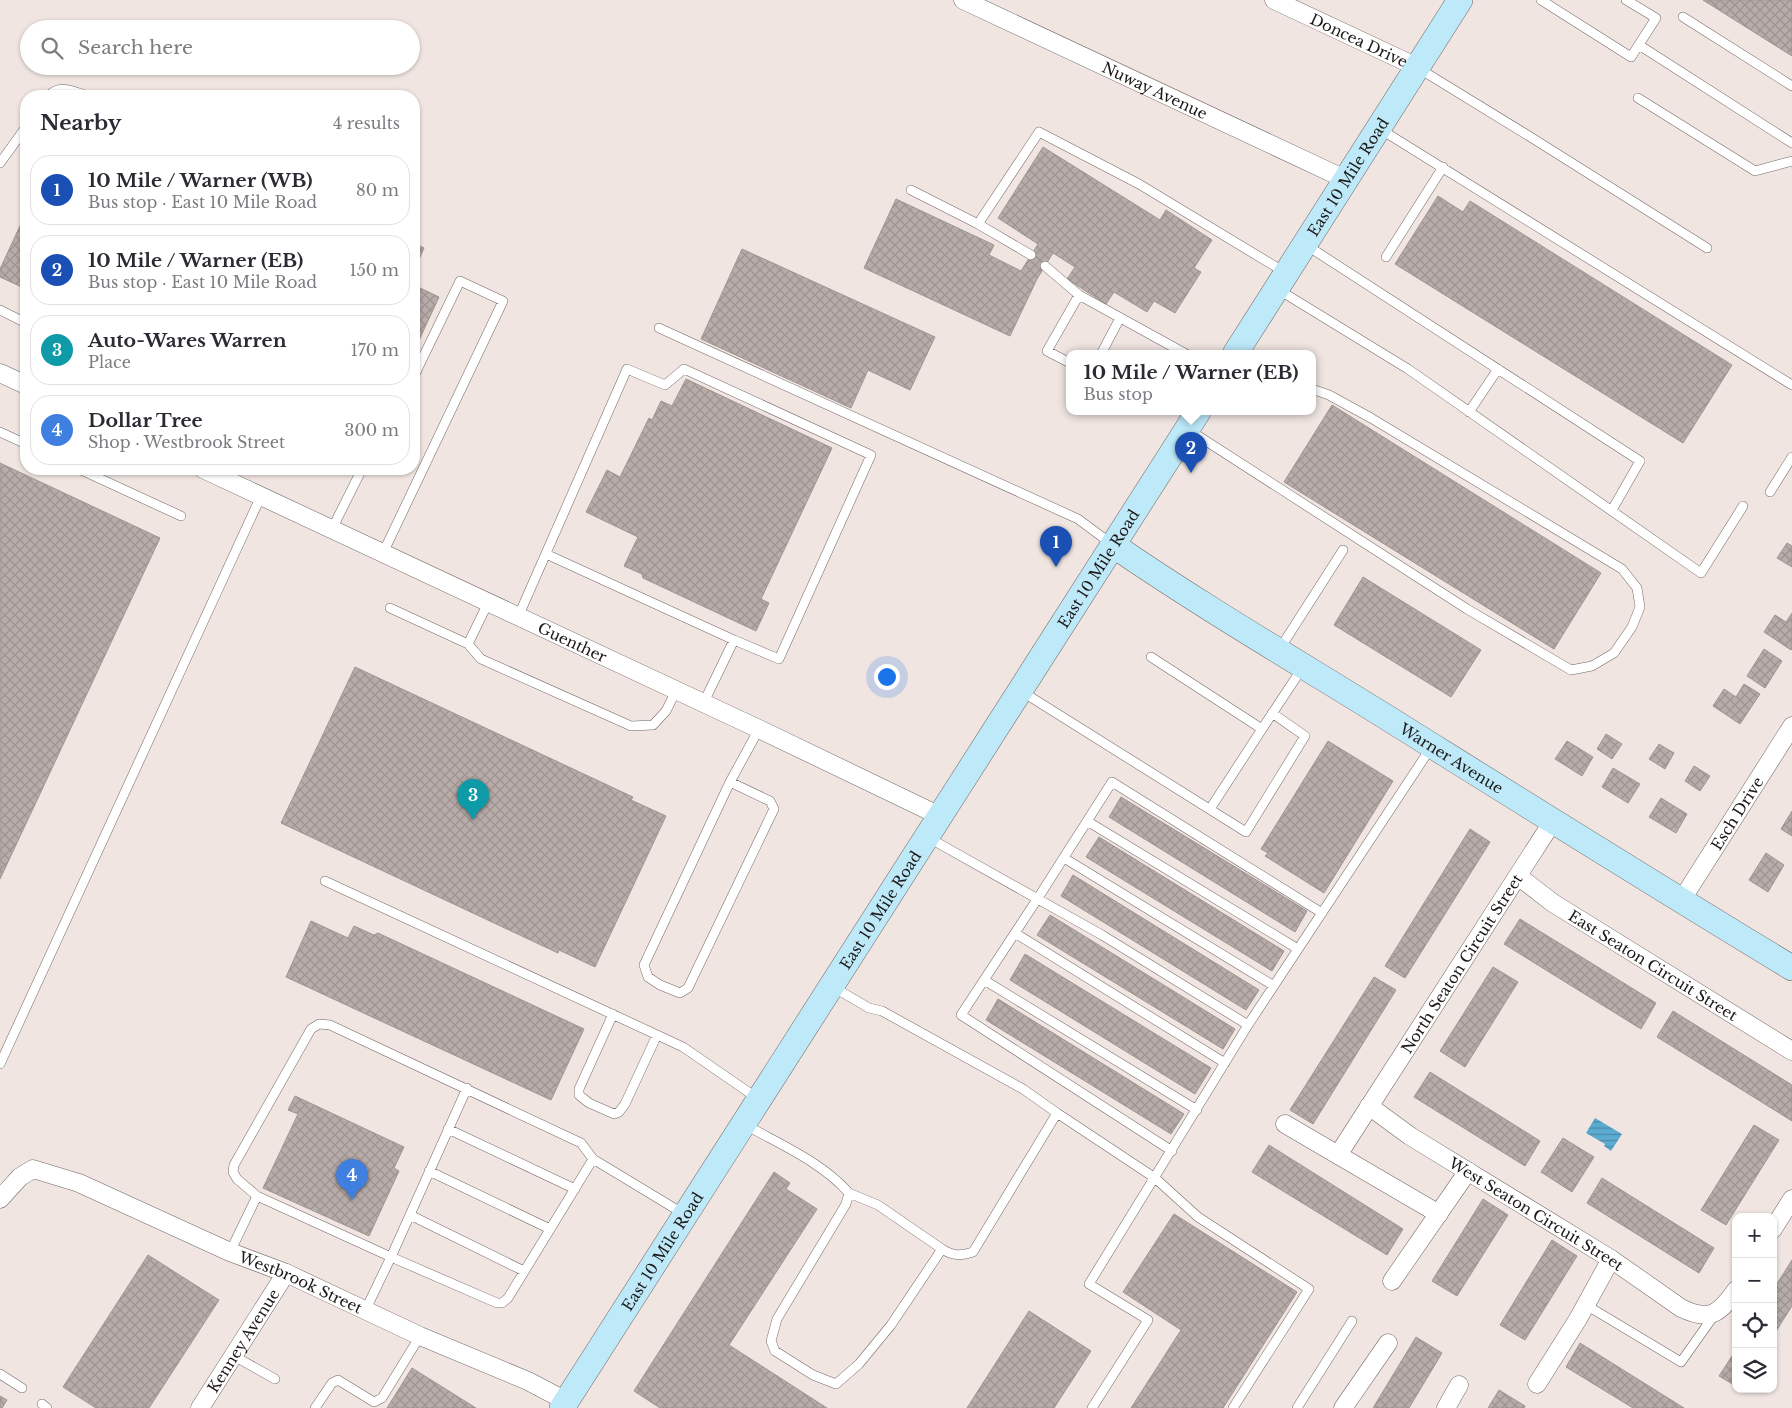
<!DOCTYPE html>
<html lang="en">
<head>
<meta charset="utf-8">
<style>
  :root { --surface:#fff; --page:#f2f2f3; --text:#2b2b33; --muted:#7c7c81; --line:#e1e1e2; --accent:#0f766e }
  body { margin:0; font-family:"Libre Baskerville",serif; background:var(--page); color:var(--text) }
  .controls { position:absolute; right:15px; bottom:15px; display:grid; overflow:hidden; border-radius:10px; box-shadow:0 1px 4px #0004 }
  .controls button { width:45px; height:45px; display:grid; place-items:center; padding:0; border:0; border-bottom:1px solid var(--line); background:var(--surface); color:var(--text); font:25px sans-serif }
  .you { position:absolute; left:886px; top:676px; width:18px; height:18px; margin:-12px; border:4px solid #fff; border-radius:50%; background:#1a73e8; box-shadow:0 0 0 8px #1a73e833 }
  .badge { display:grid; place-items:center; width:32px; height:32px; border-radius:50%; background:var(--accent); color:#fff; font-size:16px; font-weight:700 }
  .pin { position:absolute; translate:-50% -41px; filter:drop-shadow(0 1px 2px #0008) }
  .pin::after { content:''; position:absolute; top:26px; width:18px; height:15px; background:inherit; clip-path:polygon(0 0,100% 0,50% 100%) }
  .popup { position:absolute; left:1066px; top:350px; width:250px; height:65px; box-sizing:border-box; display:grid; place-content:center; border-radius:10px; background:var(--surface); filter:drop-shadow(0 1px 4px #0005); font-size:16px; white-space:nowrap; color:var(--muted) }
  .popup b { font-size:19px; color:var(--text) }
  .popup::after { content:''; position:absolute; left:50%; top:100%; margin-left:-10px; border:10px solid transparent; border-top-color:var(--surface) }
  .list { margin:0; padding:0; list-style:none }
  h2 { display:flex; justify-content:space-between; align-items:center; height:65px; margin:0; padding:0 20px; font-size:21px }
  h2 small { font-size:16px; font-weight:400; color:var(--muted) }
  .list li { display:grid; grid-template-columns:32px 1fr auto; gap:15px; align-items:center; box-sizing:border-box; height:70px; margin:0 10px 10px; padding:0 10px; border:1px solid var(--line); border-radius:20px }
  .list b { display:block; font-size:19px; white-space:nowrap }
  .list p { margin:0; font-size:16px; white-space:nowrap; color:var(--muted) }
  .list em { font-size:16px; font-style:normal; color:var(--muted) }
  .icon { flex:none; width:28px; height:28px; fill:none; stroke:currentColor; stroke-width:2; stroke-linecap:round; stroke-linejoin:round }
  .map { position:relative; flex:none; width:1792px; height:1408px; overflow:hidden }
  .search { position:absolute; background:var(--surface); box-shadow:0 1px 4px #0004; left:20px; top:20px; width:400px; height:55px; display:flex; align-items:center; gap:12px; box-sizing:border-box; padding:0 18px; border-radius:28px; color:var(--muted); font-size:19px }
  .panel { position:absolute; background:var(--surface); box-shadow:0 1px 4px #0004; left:20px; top:90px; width:400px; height:385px; border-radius:20px }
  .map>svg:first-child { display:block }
  .water { fill:url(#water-rules) }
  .building { fill:url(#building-cross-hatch); stroke:#9f9592 }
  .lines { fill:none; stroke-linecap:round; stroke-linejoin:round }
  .lane-casing { stroke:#726865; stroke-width:10 }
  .street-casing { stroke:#726865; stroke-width:19 }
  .secondary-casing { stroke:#726865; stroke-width:26 }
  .lane { stroke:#fff; stroke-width:9 }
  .street { stroke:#fff; stroke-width:18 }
  .secondary { stroke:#bde9f9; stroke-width:25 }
  .labels { text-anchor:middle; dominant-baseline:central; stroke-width:4.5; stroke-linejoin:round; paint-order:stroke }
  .street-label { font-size:15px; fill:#1d1918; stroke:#fff }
</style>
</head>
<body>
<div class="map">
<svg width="1792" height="1408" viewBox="0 0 1792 1408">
  <defs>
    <pattern id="water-rules" width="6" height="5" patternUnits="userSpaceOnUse" patternTransform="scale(1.25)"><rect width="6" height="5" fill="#5babd0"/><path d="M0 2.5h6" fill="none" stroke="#4b8aa8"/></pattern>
    <pattern id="building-cross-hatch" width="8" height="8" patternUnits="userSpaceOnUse" patternTransform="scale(1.25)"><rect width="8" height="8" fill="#b7aca9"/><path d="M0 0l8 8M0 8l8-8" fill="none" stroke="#9d9391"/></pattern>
  </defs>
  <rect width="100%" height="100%" fill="#f0e5e1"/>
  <path class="water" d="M1595,1118L1622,1134L1611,1151L1604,1146L1605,1144L1586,1133Z"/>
  <path class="building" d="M1703,0H1792V56Z
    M1043,147L1160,220L1166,210L1212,240L1194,268L1201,272L1175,313L1154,301L1147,312L1114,292L1106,304L1067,279L1075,267L1053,253L1037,279L1010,336L864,268L896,199L994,245L989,255L1021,271L1038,244L998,218Z
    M1438,196L1463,212L1470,201L1732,365L1683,443L1395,264Z
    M26,213V289L0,277V269Z
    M414,243L424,248L414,271Z
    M742,249L935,337L910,390L868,370L851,408L701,339Z
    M414,285L439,297L414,351Z
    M686,379L832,448L761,599L769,603L756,631L643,578L642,574L624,566L638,537L586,512L607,470L620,477L649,418L652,420L661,401L672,406Z
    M1332,405L1601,573L1554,649L1284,482Z
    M0,463L160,538L0,879Z
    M1787,543L1792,546V567L1777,558Z
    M1363,577L1481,650L1451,697L1334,625Z
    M1792,613V649L1791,650L1764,632L1775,615L1786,622Z
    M1764,649L1782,661L1765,688L1747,676Z
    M355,667L633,797L631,800L666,816L595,967L559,950L558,953L281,823Z
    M1744,684L1760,694L1740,724L1713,706L1724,689L1736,697Z
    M1606,734L1622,744L1612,759L1597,749Z
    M1328,741L1393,781L1324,893L1265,856L1268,853L1261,849Z
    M1567,741L1593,757L1582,776L1555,759Z
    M1659,744L1674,753L1665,769L1649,759Z
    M1694,766L1710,776L1700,791L1685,781Z
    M1613,768L1640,784L1628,803L1602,787Z
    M1121,797L1307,911L1295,932L1109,817Z
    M1661,798L1687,814L1676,833L1649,817Z
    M1792,811V836L1781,829Z
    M1470,829L1490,842L1405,978L1385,966Z
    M1099,837L1284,951L1272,971L1086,857Z
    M1766,853L1784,865L1768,892L1749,880Z
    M1073,875L1259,990L1246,1010L1061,896Z
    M1050,915L1235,1029L1223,1049L1037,935Z
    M1520,919L1656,1003L1641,1029L1504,944Z
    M311,921L348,938L354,926L374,935L378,933L584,1029L551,1100L286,977Z
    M1025,954L1211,1068L1195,1094L1010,980Z
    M1493,967L1518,982L1465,1067L1440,1051Z
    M1374,977L1396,990L1313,1124L1290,1110Z
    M998,999L1184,1114L1171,1134L986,1020Z
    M1673,1011L1792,1085V1121L1657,1037Z
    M1430,1072L1540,1141L1525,1166L1414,1097Z
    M295,1096L404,1147L394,1168L399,1171L369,1236L263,1188L298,1114L288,1110Z
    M1754,1125L1779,1140L1726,1225L1701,1210Z
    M1563,1138L1594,1157L1572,1192L1541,1172Z
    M1269,1145L1403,1229L1387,1255L1252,1172Z
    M774,1172L790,1183L786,1189L817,1209L729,1345L827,1408H660L634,1391Z
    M1602,1178L1714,1248L1699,1273L1587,1203Z
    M1483,1199L1508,1215L1457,1296L1432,1281Z
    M1174,1214L1297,1292L1223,1408H1131L1181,1330L1123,1292Z
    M1552,1240L1577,1256L1525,1340L1500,1325Z
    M148,1255L219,1300L149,1408H96L63,1387Z
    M1792,1260V1306L1773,1336V1290Z
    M1029,1311L1091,1351L1054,1408H967Z
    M1416,1337L1442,1353L1409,1408H1373Z
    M1580,1343L1684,1408H1633L1566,1367Z
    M1736,1350V1386L1719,1376Z
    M412,1368L476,1408H387Z
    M1499,1390L1525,1406L1524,1408H1488Z
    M0,1396L7,1400L2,1408H0Z"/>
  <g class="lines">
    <defs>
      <path id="lane" d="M1541,0L1631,57L1656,18L1626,0
        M1683,17L1792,86
        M1639,45L1792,143
        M1418,68L1529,136L1707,248
        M49,96C58,84 75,91 87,96
        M1638,98L1755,171L1792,161
        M1380,129L1792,385
        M0,163L26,127
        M911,190L978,224
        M1306,245L1640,461L1612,510
        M1031,255L978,224L1039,132L1139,184L1286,273
        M1386,257L1443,167
        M1045,266L1079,295L1186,354
        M1279,290L1408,369L1701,573L1743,506
        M0,310L26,323
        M659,328L1078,519L1113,545
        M1101,354L1120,318
        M1070,363L1047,351L1079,295
        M1469,412L1498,369
        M1189,430L1467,609L1571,670L1592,666L1614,653L1632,627L1640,607L1637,588L1622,569L1371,418L1329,395L1312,389
        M0,432L26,444
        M79,469L181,516
        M1770,492L1792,457
        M332,529L362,469
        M383,553L503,301L460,281L414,376
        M546,554L734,640
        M488,603L468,644L481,659L631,726L653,725L666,711L676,691
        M390,608L468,644
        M518,617L627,369L665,385L684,369L871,455L779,659L734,640L703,704
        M1279,650L1343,550
        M1151,657L1262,729L1303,667
        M1021,691L1246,832L1305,736L1272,713
        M730,782L770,801L774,809L688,988L680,993L660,985L648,977L644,965L730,782L759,729
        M1210,809L1262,729
        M1087,821L1298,949
        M929,838L1102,935L1248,1025L1432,746
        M1064,858L1274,986
        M325,881L683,1047L757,1098
        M1015,933L1225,1063
        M984,980L1197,1110
        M613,1014L579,1089V1095L589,1103L614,1114L619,1112L625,1104L657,1035
        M0,1064L261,496
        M467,1088L391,1257L497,1303H502L508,1298L593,1159
        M1057,1113L1155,1178L1198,1217L1309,1289L1233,1408
        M744,1124C779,1144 822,1162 849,1193L846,1204L777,1319L771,1341L775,1351L813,1375L836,1384L859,1364L891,1325L942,1249C953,1256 961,1256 973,1252L1057,1113L1023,1089L882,1011L869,1008L833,987
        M448,1129L575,1189
        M1172,1151L961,1015L1038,898L1112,782L1322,913
        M429,1171L550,1229
        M849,1193L878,1205L942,1249
        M257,1196L391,1257L365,1311
        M410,1215L524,1271
        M230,1252L257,1196L237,1179L233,1172L234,1165L311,1029L319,1024L330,1025L581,1143L593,1159L684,1214
        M1586,1305L1681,1362L1715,1314
        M234,1356L275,1379
        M0,1374L22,1388
        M42,1404L47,1408
        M315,1408L332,1383L338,1380L374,1402L382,1398L420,1336
        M1092,1408L1148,1320L1089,1284L1248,1025
        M1297,1408L1352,1321"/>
      <g id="street">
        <path id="s1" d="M963,0L1347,180"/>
        <path id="s2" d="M1274,0L1417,67"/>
        <path d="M0,373L26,385"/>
        <path id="s3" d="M203,469L759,729L940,816"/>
        <path id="s4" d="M1518,876L1553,903L1792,1051"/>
        <path id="s5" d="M1681,901L1792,726"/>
        <path id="s6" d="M1369,1106L1410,1136L1611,1259L1681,1308C1710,1322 1719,1314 1736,1290"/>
        <path d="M1285,1124L1439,1214"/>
        <path id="s7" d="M1338,1155L1553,821"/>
        <path id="s8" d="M0,1199L20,1177L33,1169L79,1183L230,1252L286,1273L420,1336L528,1381L566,1401"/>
        <path d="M1773,1229L1792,1199"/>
        <path d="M1392,1281L1468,1171"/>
        <path d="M1537,1384L1578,1319L1611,1259"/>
        <path id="s9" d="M200,1408L286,1273"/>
        <path d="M1343,1408L1388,1343"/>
        <path d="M1446,1408L1459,1385"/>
      </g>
      <g id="secondary">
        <path id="s10" d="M1235,354L1460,0"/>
        <path id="s11" d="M1113,545C1199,604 1289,657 1378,712C1516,798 1653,884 1792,968"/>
        <path id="s12" d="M562,1408L1198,412"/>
      </g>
    </defs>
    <use href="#lane" class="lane-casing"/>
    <use href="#street" class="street-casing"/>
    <use href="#secondary" class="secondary-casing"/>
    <use href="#lane" class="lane"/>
    <use href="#street" class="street"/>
    <use href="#secondary" class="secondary"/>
  </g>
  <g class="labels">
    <g class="street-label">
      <text stroke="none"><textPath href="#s2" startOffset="94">Doncea Drive</textPath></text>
      <text stroke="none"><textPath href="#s1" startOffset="212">Nuway Avenue</textPath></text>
      <text stroke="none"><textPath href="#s10" startOffset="210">East 10 Mile Road</textPath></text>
      <text stroke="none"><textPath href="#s12" startOffset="996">East 10 Mile Road</textPath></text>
      <text stroke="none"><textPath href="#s3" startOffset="408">Guenther</textPath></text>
      <text stroke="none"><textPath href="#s11" startOffset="400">Warner Avenue</textPath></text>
      <text stroke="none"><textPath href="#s5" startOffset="104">Esch Drive</textPath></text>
      <text stroke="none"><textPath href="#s12" startOffset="591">East 10 Mile Road</textPath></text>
      <text stroke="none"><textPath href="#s7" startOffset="228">North Seaton Circuit Street</textPath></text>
      <text stroke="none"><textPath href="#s4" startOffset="162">East Seaton Circuit Street</textPath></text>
      <text stroke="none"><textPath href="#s6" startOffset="199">West Seaton Circuit Street</textPath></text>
      <text stroke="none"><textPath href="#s12" startOffset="186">East 10 Mile Road</textPath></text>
      <text stroke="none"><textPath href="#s8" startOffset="336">Westbrook Street</textPath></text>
      <text stroke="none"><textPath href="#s9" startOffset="80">Kenney Avenue</textPath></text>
    </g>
  </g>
</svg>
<div class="controls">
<button>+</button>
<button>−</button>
<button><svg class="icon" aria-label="locate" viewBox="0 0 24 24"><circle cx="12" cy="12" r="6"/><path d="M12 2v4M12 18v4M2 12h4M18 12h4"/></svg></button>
<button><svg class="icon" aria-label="layers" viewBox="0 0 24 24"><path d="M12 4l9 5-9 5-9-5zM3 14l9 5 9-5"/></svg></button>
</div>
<div class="you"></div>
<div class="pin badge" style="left:1056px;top:567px;background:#1a4fb4">1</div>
<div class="pin badge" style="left:1191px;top:473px;background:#1a4fb4">2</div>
<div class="popup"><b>10 Mile / Warner (EB)</b>Bus stop</div>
<div class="pin badge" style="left:473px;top:820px;background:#0f9aa8">3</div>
<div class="pin badge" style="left:352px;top:1200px;background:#3f7fe0">4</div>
<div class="search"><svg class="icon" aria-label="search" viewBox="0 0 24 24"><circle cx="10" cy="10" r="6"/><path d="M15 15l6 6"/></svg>Search here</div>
<section class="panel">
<h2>Nearby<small>4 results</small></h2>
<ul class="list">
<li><span class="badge" style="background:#1a4fb4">1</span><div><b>10 Mile / Warner (WB)</b><p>Bus stop · East 10 Mile Road</p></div><em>80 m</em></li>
<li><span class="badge" style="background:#1a4fb4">2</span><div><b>10 Mile / Warner (EB)</b><p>Bus stop · East 10 Mile Road</p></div><em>150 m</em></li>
<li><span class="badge" style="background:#0f9aa8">3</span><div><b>Auto-Wares Warren</b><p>Place</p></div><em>170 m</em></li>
<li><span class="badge" style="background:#3f7fe0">4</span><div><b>Dollar Tree</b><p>Shop · Westbrook Street</p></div><em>300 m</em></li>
</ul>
</section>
</div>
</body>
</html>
